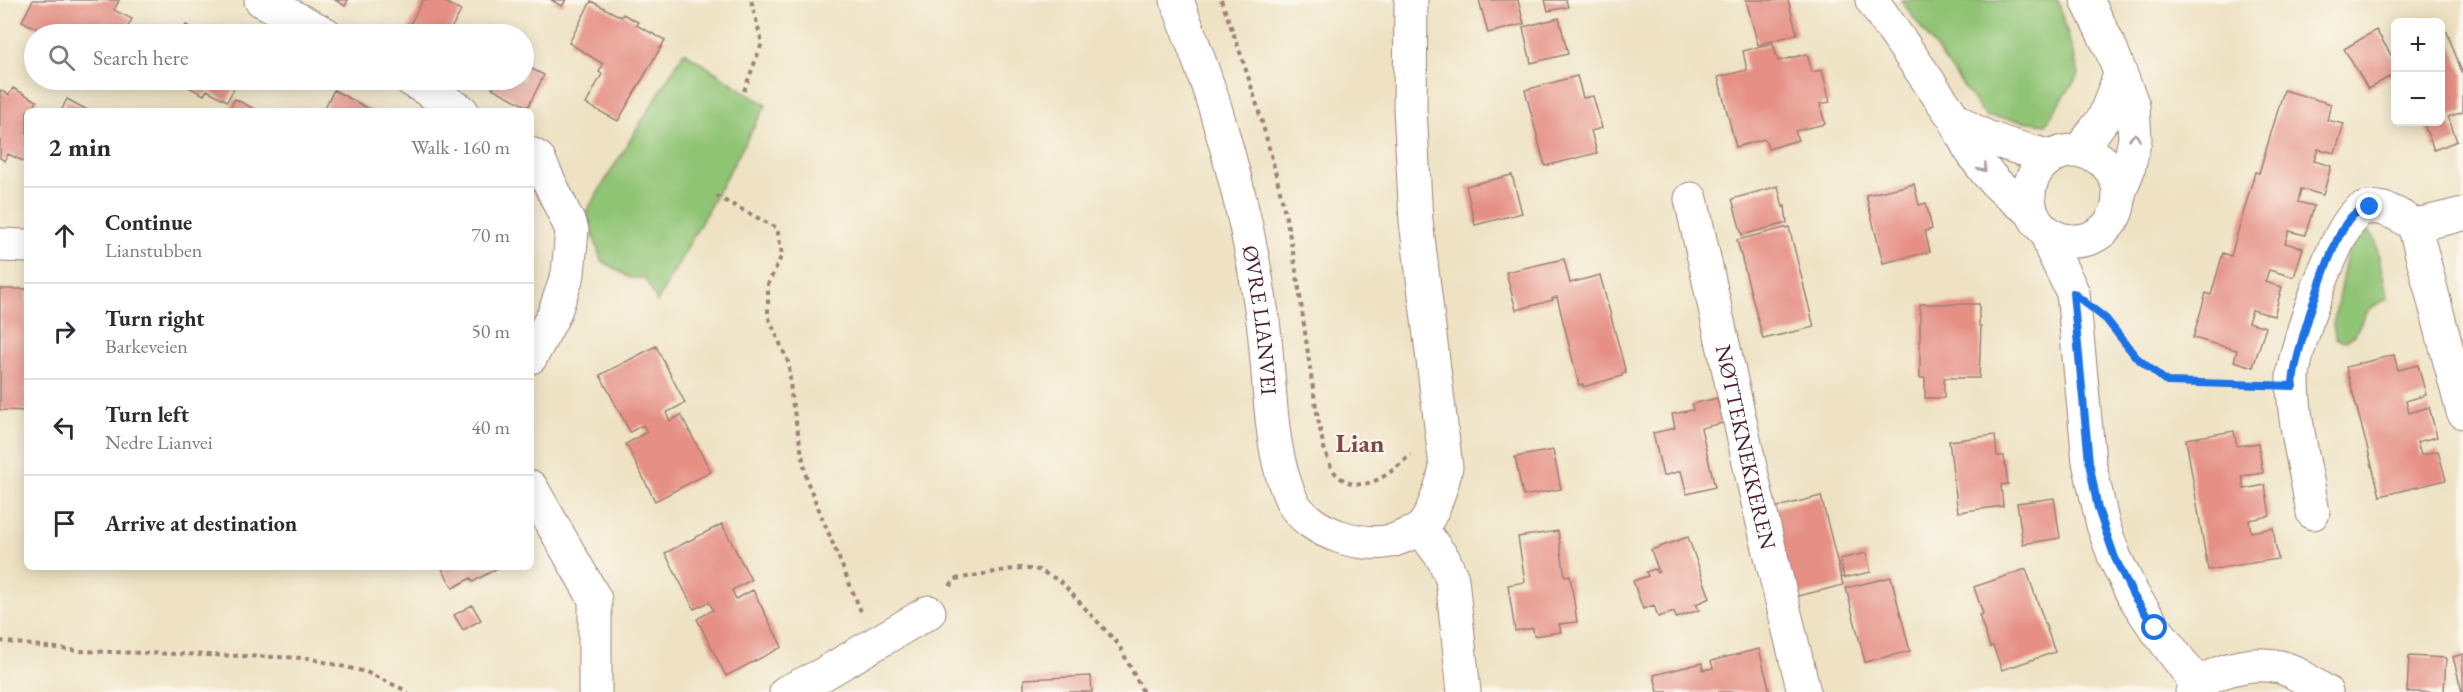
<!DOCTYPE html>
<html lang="en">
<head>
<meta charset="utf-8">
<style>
  :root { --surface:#fff; --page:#f2f2f3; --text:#2b2b33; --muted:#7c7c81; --line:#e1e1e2 }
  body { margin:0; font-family:"EB Garamond",serif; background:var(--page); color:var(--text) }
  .controls { position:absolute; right:18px; top:18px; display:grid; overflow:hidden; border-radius:9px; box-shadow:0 3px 15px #0003 }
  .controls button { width:54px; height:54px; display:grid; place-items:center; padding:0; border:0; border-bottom:2px solid var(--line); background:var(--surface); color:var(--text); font:30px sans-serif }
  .stop { position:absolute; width:18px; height:18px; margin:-14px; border:4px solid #1a73e8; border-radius:50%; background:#fff }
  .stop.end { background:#1a73e8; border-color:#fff; box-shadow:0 2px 6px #0008 }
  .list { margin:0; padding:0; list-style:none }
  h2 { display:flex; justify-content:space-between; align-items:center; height:78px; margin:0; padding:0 24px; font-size:26px }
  h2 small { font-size:20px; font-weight:400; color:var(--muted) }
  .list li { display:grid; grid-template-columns:39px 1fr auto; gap:18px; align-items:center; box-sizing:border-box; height:96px; padding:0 24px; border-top:2px solid var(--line) }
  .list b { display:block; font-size:22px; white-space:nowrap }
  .list p { margin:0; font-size:20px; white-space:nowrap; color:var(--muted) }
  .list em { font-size:20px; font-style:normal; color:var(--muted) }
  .icon { flex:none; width:33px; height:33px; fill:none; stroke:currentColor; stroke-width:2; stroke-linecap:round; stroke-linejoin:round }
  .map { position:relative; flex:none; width:2463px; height:692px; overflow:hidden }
  .search { position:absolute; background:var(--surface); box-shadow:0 3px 15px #0003; left:24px; top:24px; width:510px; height:66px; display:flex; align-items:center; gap:15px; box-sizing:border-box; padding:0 21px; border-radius:33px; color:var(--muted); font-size:22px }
  .panel { position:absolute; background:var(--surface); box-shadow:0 3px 15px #0003; left:24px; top:108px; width:510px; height:462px; border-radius:9px }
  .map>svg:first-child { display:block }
  .green { fill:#90c475; stroke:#6d7250; stroke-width:1.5 }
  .building { fill:#e69085 }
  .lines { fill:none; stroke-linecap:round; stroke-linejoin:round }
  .minor-casing { stroke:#9c8077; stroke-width:35 }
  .path { stroke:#9c8077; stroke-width:4; stroke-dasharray:4.5 4.5; stroke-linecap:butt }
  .minor { stroke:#fff; stroke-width:33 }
  .oneway { stroke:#ae9aa0 }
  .route { stroke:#1a73e8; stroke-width:8 }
  .labels { text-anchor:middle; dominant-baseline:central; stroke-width:4.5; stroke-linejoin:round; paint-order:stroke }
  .street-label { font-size:22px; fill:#4a1f2b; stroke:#fbf7ec }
  .quarter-label { font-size:26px; font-weight:bold; fill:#81474a; stroke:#fbf7ec }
</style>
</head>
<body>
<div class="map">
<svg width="2463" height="692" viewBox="0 0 2463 692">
  <rect width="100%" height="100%" fill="#fbf7ec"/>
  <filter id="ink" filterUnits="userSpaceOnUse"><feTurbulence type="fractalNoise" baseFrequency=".0167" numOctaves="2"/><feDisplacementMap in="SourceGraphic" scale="12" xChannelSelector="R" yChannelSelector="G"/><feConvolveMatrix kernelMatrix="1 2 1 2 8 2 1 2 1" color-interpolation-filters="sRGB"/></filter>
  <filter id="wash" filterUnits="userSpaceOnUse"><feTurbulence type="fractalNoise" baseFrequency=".008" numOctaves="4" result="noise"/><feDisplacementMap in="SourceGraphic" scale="24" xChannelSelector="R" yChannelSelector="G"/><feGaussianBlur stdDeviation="1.35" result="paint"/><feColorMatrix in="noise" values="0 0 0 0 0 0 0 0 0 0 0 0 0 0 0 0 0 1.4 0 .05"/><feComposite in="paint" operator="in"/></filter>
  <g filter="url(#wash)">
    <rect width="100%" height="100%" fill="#eee2c3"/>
    <path class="green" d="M1901,0H2058L2079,74L2046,124L1985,116Z
      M684,52L766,105L657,302L645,278H630L601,260L586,212Z
      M2365,227L2375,239L2388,299C2366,307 2364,315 2355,335L2345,341L2336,339L2333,325L2349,243Z"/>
    <g id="blocks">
      <path class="building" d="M33,0H116L119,1L114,10L132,19L124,34H47L22,21Z
        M335,0H348L345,6Z
        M423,0H441L461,11L448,34H405Z
        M551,0H566L562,6Z
        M1479,0H1518L1524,24L1488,33Z
        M1545,0H1566L1568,7L1548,11Z
        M1746,0H1788L1797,34L1758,45Z
        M591,1L621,17L623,14L638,22L636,25L665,40L618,121L586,104L602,74L599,72L603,64L569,43Z
        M1559,18L1568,54L1531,63L1523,27Z
        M186,25L203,34H181Z
        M2376,30L2396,63V73L2368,89L2344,49Z
        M2447,32L2463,75V112L2448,117L2457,141L2434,150L2423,122H2440V34Z
        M1773,43L1778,61L1807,54L1812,72L1822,70L1830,102L1820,104L1825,124L1795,131L1798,140L1768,149L1765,139L1736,147L1718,77L1747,70L1743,51Z
        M524,65L544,75L528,107L492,88L496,80H524Z
        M1577,76L1583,98L1593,96L1602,128L1591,131L1597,153L1545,166L1525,90Z
        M183,80H239L227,101L207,90L204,95L181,83Z
        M13,88L37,101L33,108L39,111H27V163L8,154L5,161L0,158V90L9,95Z
        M334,90L373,111H323Z
        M2284,90L2331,104L2327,120L2344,124L2335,153L2318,149L2314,161L2331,166L2323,195L2301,189L2298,202L2314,206L2305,235L2289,231L2285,243L2303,248L2294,277L2269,270L2265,282L2282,287L2274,316L2252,310L2248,322L2266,327L2253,367L2234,361L2237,350L2193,338L2206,293L2211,295L2223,253L2231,256L2255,172L2259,173Z
        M67,99L89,111H61Z
        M235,99L258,111H228Z
        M1512,175L1522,213L1475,225L1466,186Z
        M1914,184L1919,205L1926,203L1932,229L1925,231L1930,252L1883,263L1866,195Z
        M1778,186L1783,207L1785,206L1787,223L1742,235L1732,199Z
        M1789,227L1814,327L1763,339L1737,240Z
        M1564,259L1570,283L1600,275L1626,373L1622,374V376L1583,387V384L1579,385L1557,297L1552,298L1553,300L1516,310L1506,272Z
        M0,289H27V411L0,410Z
        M1920,304H1979V326H1981L1979,378H1944V398H1925V378H1920Z
        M656,346L685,403L666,413L670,421L681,415L711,472L655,501L626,444L647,432L643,425L630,432L600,375Z
        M2394,355L2398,370L2418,365L2426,395L2406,401L2409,413L2429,407L2437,437L2417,442L2421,455L2438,451L2446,480L2380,496L2346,367Z
        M1717,398L1723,423L1701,428L1715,487L1687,494L1681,471L1663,476L1653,433L1675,428L1672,414L1693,410L1692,404Z
        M2234,431L2237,446L2258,443L2263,473L2242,476L2244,489L2265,485L2270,516L2249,520L2251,532L2273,528L2278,559L2208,570L2186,439Z
        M1995,435L1997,456H2004L2008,484L2001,485L2003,506L1958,512L1949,441Z
        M1553,450L1561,489L1523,496L1515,457Z
        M1821,496L1843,585L1794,597L1766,510Z
        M2054,498L2060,538L2023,544L2017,503Z
        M722,524L751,580L732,590L736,599L753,590L782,647L726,676L697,619L713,610L709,602L694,609L665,553Z
        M1558,531L1565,576L1570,575L1577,622L1559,624L1561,632L1534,636L1533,628L1515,631L1508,585L1525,582L1518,537Z
        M1688,537L1710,598L1696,604L1699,610L1676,618L1674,612L1658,617L1654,605L1643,609L1633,581L1648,576L1646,572L1655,569L1657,573L1659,572L1651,550Z
        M1866,553L1871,572L1844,578L1840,559Z
        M441,567H499L473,582L471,578L453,588Z
        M2026,569L2055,652L2002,670L1993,646L1990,647L1979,615L1983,614L1974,587Z
        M1891,577L1910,651L1865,662L1846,588Z
        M472,605L481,620L463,630L454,615Z
        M1759,649L1770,692H1658L1654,675L1702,663L1703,670L1713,668L1711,661Z
        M2463,654V692H2462L2453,657Z
        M2409,656L2446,658L2444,692H2407Z
        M1091,676L1092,692H1024V679Z"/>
    </g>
  </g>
  <g filter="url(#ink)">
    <use href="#blocks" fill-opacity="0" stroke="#9c8077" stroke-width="1.5"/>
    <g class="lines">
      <defs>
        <g id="minor">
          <path d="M261,0L326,34"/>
          <path id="s1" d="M1177,0C1190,37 1205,74 1216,111C1236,177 1252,246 1262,314C1271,372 1267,449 1292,501C1308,533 1368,552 1400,538C1406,535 1415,533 1420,529C1432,519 1443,482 1446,467L1416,221L1410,108L1411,0"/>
          <path d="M1872,0L1954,118C1982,140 2018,148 2052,157"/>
          <path d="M2087,0L2111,49L2133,106L2135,139L2128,170L2119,193"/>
          <path d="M411,80L462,111"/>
          <path d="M1955,119C1970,157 1996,189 2030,210"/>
          <path d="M2079,151L2104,118L2120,75"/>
          <circle cx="2074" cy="196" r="45"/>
          <path d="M531,154L538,158L572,230L568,274L554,314L531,357"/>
          <path id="s2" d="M1691,199L1756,494L1804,692"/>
          <path d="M2414,224L2463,412"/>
          <path d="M2047,232L2052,250L2073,293L2089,462L2103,525L2115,558L2133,595L2155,628L2198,685"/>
          <path d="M0,245L27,246"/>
          <path d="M531,487L595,599V692"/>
          <path d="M2313,513C2306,469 2293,423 2293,378C2293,351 2337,224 2359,211C2373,203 2389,210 2402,217C2405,219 2410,223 2414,224C2421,225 2454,216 2463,214"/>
          <path d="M1421,528L1444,560L1452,579L1464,692"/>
          <path d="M786,692L820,676L929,612"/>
          <path d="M2192,692C2210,670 2253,660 2280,667C2296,671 2312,684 2326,692"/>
        </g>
      </defs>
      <use href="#minor" class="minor-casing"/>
      <path class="path" d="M1221,0C1253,83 1278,171 1294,258C1305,321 1310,385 1324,448C1327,456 1330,468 1336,474C1362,499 1390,473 1411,455
        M744,91L762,43L751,0
        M716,196L777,228L782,255L768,284V316L789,364L791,395L807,481L862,614
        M2112,327L2136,357L2167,382L2261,386
        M950,586L955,579L1019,568L1039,570L1060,581L1119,645L1143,692
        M0,641L79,651L308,658L366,672L409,692"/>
      <use href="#minor" class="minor"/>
    </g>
    <defs><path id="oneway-chevron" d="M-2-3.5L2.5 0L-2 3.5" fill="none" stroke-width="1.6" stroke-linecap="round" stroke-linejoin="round" transform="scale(1.5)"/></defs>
    <g class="oneway">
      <use href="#oneway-chevron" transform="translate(2135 137) rotate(-84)"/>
      <use href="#oneway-chevron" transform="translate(1983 168) rotate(52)"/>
    </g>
  </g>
  <g class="lines" filter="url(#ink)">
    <path class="route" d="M2155,628L2133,595L2115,558L2098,509L2089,462L2073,293L2106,319L2136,357L2167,382L2293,386C2293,357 2331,240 2350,218C2355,212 2362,210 2370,207"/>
  </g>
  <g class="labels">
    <g class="street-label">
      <text stroke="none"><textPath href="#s1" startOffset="332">ØVRE LIANVEI</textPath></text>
      <text stroke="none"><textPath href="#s2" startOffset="254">NØTTEKNEKKEREN</textPath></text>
    </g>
    <g class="quarter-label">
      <text x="1360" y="443">Lian</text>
    </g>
  </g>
</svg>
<div class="controls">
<button>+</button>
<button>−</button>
</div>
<div class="stop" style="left:2155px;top:628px"></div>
<div class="stop end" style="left:2370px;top:207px"></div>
<div class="search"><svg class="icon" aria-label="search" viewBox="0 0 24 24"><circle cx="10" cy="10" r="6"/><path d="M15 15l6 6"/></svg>Search here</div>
<section class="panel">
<h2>2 min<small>Walk · 160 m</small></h2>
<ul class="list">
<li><svg class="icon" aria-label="ahead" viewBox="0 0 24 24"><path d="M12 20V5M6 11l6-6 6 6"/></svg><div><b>Continue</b><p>Lianstubben</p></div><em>70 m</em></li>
<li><svg class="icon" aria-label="right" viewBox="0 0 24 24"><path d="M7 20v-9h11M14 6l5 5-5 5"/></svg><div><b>Turn right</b><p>Barkeveien</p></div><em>50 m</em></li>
<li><svg class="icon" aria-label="left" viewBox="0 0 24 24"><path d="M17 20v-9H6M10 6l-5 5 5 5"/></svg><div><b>Turn left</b><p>Nedre Lianvei</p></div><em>40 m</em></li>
<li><svg class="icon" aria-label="arrive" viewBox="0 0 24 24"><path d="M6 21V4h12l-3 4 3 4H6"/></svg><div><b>Arrive at destination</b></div></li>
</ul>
</section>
</div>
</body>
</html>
